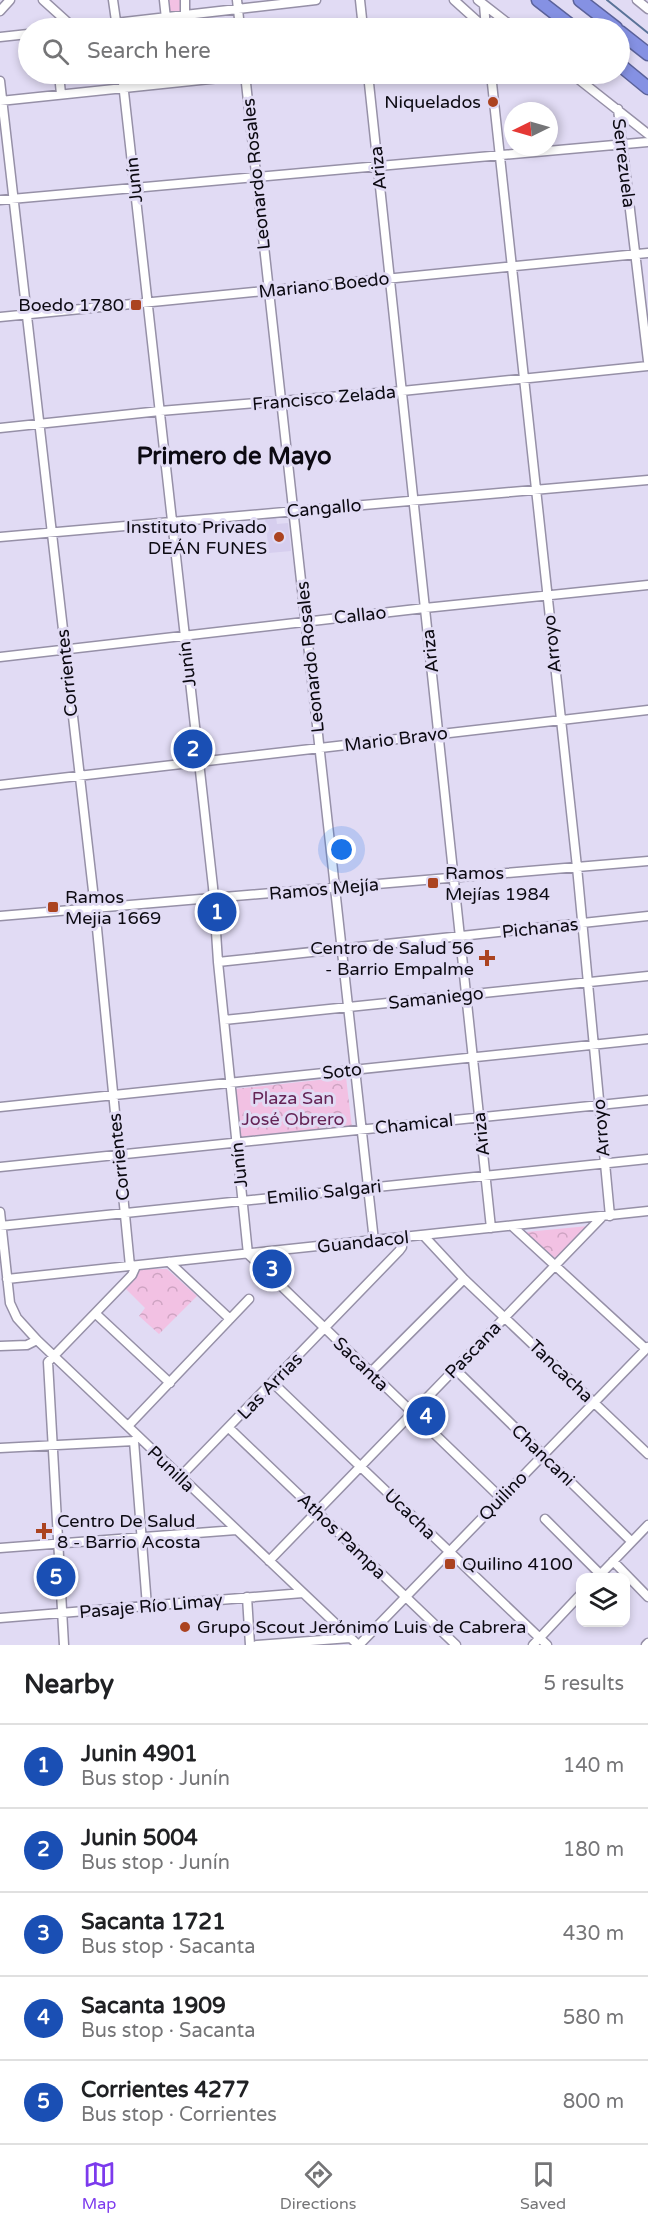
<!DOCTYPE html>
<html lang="en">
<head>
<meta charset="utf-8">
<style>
  :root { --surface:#fff; --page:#f2f2f2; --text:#202124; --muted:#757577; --line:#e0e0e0; --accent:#7c3aed }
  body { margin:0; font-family:"Varela Round",sans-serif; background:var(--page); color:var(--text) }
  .controls { position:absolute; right:18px; bottom:18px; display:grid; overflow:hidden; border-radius:12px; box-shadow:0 3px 9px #0003 }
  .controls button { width:54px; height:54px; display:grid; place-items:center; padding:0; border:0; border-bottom:2px solid var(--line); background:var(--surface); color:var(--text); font:30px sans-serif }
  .compass { position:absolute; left:504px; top:102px; width:54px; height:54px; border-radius:50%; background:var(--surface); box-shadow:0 3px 9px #0003; rotate:265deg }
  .you { position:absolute; left:342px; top:850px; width:21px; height:21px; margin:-15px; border:4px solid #fff; border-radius:50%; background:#1a73e8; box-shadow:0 0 0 9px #1a73e833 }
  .badge { display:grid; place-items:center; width:39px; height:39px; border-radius:50%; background:var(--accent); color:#fff; font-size:20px; font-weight:700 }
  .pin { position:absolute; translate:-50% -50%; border:3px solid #fff; box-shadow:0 2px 6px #0006 }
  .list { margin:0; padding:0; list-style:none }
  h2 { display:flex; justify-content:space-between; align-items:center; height:78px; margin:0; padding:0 24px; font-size:26px }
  h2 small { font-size:20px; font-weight:400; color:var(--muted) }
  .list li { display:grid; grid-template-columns:39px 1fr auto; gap:18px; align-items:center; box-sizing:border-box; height:84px; padding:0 24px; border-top:2px solid var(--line) }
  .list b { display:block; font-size:22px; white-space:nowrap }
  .list p { margin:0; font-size:20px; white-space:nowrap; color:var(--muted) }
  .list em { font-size:20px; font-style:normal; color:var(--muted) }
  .icon { flex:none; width:33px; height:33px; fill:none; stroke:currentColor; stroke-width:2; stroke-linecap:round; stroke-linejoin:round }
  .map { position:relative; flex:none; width:648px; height:1645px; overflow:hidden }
  .search { position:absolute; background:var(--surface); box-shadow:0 3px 9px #0003; left:18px; right:18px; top:18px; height:66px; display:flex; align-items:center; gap:15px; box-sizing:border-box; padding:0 21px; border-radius:33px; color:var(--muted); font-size:22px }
  .sheet { height:498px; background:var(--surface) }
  nav { display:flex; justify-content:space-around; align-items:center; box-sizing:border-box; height:84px; border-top:2px solid var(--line); background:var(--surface); font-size:16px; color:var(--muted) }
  nav a { display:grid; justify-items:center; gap:3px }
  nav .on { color:var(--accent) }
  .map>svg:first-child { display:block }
  .built { fill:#d6ceee }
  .park { fill:url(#park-crowns) }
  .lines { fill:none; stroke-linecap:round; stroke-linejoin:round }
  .stream { stroke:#5a7398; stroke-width:2 }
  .minor-casing { stroke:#9690a7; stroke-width:11 }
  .highway-casing { stroke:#5b629a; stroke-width:15 }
  .minor { stroke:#fff; stroke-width:8 }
  .highway { stroke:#8591e3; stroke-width:12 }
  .poi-dot { fill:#ab4320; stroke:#e1dbf4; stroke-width:2 }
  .labels { text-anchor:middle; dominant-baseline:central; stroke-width:6; stroke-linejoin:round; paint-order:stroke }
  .poi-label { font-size:18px; fill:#0c0a12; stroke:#e1dbf4; text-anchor:start }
  .street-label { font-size:18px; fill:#0c0a12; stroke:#e1dbf4 }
  .park-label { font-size:18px; fill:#642355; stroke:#e1dbf4 }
  .district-label { font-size:24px; font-weight:bold; fill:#0c0a12; stroke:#e1dbf4 }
</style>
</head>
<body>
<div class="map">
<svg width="648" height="1645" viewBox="0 0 648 1645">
  <defs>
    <pattern id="park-crowns" width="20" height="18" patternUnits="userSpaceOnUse" patternTransform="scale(1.5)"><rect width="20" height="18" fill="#f2c1e3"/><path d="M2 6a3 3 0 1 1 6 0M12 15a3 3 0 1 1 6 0" fill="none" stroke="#cea4c2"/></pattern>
  </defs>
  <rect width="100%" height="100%" fill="#e1dbf4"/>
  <path class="built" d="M276,517L277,524L288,523L291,551L269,553L265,518Z"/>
  <path class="park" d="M167,0H182L183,12L169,14Z
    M346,1077L352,1128L240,1139L235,1089Z
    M588,1226L555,1258L526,1232Z
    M141,1269H167L197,1296L159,1334L139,1316L145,1308L125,1288Z"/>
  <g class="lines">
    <path class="stream" d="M607,0L648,33"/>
    <defs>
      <path id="minor" d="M43,0L74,28
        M113,0L117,28
        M164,0L167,28
        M185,0V28
        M237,0L240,28
        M360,0L363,28
        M454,0L485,28
        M478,0L514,28
        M637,0L648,9
        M484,5L486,28
        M0,11L10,0
        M72,28L316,0
        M0,37L28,34
        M59,74L61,94
        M122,74L213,887L218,962L248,1254
        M245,74L374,1241
        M368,74L491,1228
        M491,74L577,867L610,1216
        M572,74L648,134
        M0,81L95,908L130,1266
        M0,101L257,74
        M618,109L648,361
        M0,200L648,142
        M0,317L648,253
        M0,428L160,411L402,391L648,366
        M0,537L648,480
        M0,657L425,608L648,585
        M0,785L648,710
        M0,916L648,861
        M218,962L648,916
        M224,1020L648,976
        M0,1107L648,1039
        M0,1167L648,1100
        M0,1212L10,1303L17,1318L37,1340L358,1645
        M0,1226L648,1159
        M512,1226L646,1349
        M424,1236L464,1279L648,1454
        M248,1254L501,1498
        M169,1262L230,1319
        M7,1279L648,1211
        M96,1314L170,1383
        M0,1346L27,1345L37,1340
        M455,1369L631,1541
        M370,1373L464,1279
        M273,1383L547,1645
        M128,1426L249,1299
        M229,1428L456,1645
        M138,1436L134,1441L147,1606
        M0,1448L134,1441
        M180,1477L399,1251L402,1247V1238
        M545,1519L600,1574
        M0,1548L236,1530
        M269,1561L602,1217
        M613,1561L648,1597
        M598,1577L648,1525
        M247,1597L250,1645
        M0,1618L303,1593
        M64,1645L48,1362L132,1275L136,1266
        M257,1645L350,1638
        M359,1645L648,1347
        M533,1645L580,1595
        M646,1645L648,1643"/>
      <path id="highway" d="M538,0L574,28
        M580,0L616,28
        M620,32L648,54
        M620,65L648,88"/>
    </defs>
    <use href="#minor" class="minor-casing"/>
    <use href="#highway" class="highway-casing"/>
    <use href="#minor" class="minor"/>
    <use href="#highway" class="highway"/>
  </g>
  <g class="poi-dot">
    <circle cx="493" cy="102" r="6"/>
    <rect x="130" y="299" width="12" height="12" rx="3"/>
    <circle cx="279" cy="537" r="6"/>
    <rect x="427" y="877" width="12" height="12" rx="3"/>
    <rect x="47" y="901" width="12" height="12" rx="3"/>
    <path d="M484 949h6v6h6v6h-6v6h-6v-6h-6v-6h6z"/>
    <path d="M41 1522h6v6h6v6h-6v6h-6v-6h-6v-6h6z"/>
    <rect x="444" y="1558" width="12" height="12" rx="3"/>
    <circle cx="185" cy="1627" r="6"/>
  </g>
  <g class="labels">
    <g class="poi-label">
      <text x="481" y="102" text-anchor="end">Niquelados</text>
      <text x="124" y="305" text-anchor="end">Boedo 1780</text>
      <text x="267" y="527" text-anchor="end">Instituto Privado<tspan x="267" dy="21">DEÁN FUNES</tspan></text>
      <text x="445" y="873">Ramos<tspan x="445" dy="21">Mejías 1984</tspan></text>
      <text x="65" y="897">Ramos<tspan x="65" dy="21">Mejia 1669</tspan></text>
      <text x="474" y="948" text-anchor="end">Centro de Salud 56<tspan x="474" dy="21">- Barrio Empalme</tspan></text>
      <text x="57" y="1521">Centro De Salud<tspan x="57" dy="21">8 - Barrio Acosta</tspan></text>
      <text x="462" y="1564">Quilino 4100</text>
      <text x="197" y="1627">Grupo Scout Jerónimo Luis de Cabrera</text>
    </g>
    <g class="street-label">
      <text transform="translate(624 163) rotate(83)">Serrezuela</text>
      <text transform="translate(378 168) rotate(-96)">Ariza</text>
      <text transform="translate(256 174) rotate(-96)">Leonardo Rosales</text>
      <text transform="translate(134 180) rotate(-96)">Junín</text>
      <text transform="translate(324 285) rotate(-6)">Mariano Boedo</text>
      <text transform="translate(324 398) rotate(-5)">Francisco Zelada</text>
      <text transform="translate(324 508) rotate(-5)">Cangallo</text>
      <text transform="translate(360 615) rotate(-6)">Callao</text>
      <text transform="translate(552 644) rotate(-96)">Arroyo</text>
      <text transform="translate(430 651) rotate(-96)">Ariza</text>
      <text transform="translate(310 657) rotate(-96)">Leonardo Rosales</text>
      <text transform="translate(187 664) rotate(-97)">Junín</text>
      <text transform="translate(67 673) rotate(-96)">Corrientes</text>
      <text transform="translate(396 739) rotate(-7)">Mario Bravo</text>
      <text transform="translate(324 889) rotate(-5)">Ramos Mejía</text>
      <text transform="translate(540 928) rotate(-6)">Pichanas</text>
      <text transform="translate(436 998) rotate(-6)">Samaniego</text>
      <text transform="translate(342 1071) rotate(-6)">Soto</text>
      <text transform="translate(414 1124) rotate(-6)">Chamical</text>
      <text transform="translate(601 1128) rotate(-95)">Arroyo</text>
      <text transform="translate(481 1134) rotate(-96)">Ariza</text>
      <text transform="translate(119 1157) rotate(-96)">Corrientes</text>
      <text transform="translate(239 1165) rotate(-96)">Junín</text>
      <text transform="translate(324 1192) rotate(-6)">Emilio Salgari</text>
      <text transform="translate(363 1242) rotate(-6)">Guandacol</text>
      <text transform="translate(473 1350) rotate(-46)">Pascana</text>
      <text transform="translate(361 1364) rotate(44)">Sacanta</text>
      <text transform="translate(561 1371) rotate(44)">Tancacha</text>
      <text transform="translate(270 1386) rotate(-46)">Las Arrias</text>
      <text transform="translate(543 1455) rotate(44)">Chancani</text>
      <text transform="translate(171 1469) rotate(44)">Punilla</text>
      <text transform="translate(503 1496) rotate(-46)">Quilino</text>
      <text transform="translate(410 1514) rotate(44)">Ucacha</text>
      <text transform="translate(342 1536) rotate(44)">Athos Pampa</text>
      <text transform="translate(151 1606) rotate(-5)">Pasaje Río Limay</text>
    </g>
    <g class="park-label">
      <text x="293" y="1098">Plaza San<tspan x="293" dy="21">José Obrero</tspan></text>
    </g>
    <g class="district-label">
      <text x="234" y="456">Primero de Mayo</text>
    </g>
  </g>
</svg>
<div class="controls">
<button><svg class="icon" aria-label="layers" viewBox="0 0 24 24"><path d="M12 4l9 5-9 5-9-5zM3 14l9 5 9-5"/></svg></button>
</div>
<svg class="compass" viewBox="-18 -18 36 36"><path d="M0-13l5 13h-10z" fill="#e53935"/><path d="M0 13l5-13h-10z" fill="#757577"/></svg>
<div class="you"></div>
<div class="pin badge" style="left:217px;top:912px;background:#1a4fb4">1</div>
<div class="pin badge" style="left:193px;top:749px;background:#1a4fb4">2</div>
<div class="pin badge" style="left:272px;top:1269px;background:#1a4fb4">3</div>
<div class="pin badge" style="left:426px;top:1416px;background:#1a4fb4">4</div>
<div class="pin badge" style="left:56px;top:1577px;background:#1a4fb4">5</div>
<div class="search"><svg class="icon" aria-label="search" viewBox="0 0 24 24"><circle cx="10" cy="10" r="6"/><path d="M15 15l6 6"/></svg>Search here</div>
</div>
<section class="sheet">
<h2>Nearby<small>5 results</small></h2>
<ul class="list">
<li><span class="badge" style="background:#1a4fb4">1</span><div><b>Junin 4901</b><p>Bus stop · Junín</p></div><em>140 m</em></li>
<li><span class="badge" style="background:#1a4fb4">2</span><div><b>Junin 5004</b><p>Bus stop · Junín</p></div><em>180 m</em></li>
<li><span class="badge" style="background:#1a4fb4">3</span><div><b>Sacanta 1721</b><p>Bus stop · Sacanta</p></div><em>430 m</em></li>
<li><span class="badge" style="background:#1a4fb4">4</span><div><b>Sacanta 1909</b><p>Bus stop · Sacanta</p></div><em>580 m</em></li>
<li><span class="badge" style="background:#1a4fb4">5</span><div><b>Corrientes 4277</b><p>Bus stop · Corrientes</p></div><em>800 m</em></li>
</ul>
</section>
<nav>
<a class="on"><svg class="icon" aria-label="map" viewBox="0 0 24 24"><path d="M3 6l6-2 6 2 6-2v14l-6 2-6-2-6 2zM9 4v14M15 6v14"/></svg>Map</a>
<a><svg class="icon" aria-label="directions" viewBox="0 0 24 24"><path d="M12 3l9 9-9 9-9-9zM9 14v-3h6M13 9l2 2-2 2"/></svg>Directions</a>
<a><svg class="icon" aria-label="saved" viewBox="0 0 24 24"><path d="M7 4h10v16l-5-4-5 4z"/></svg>Saved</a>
</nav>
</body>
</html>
